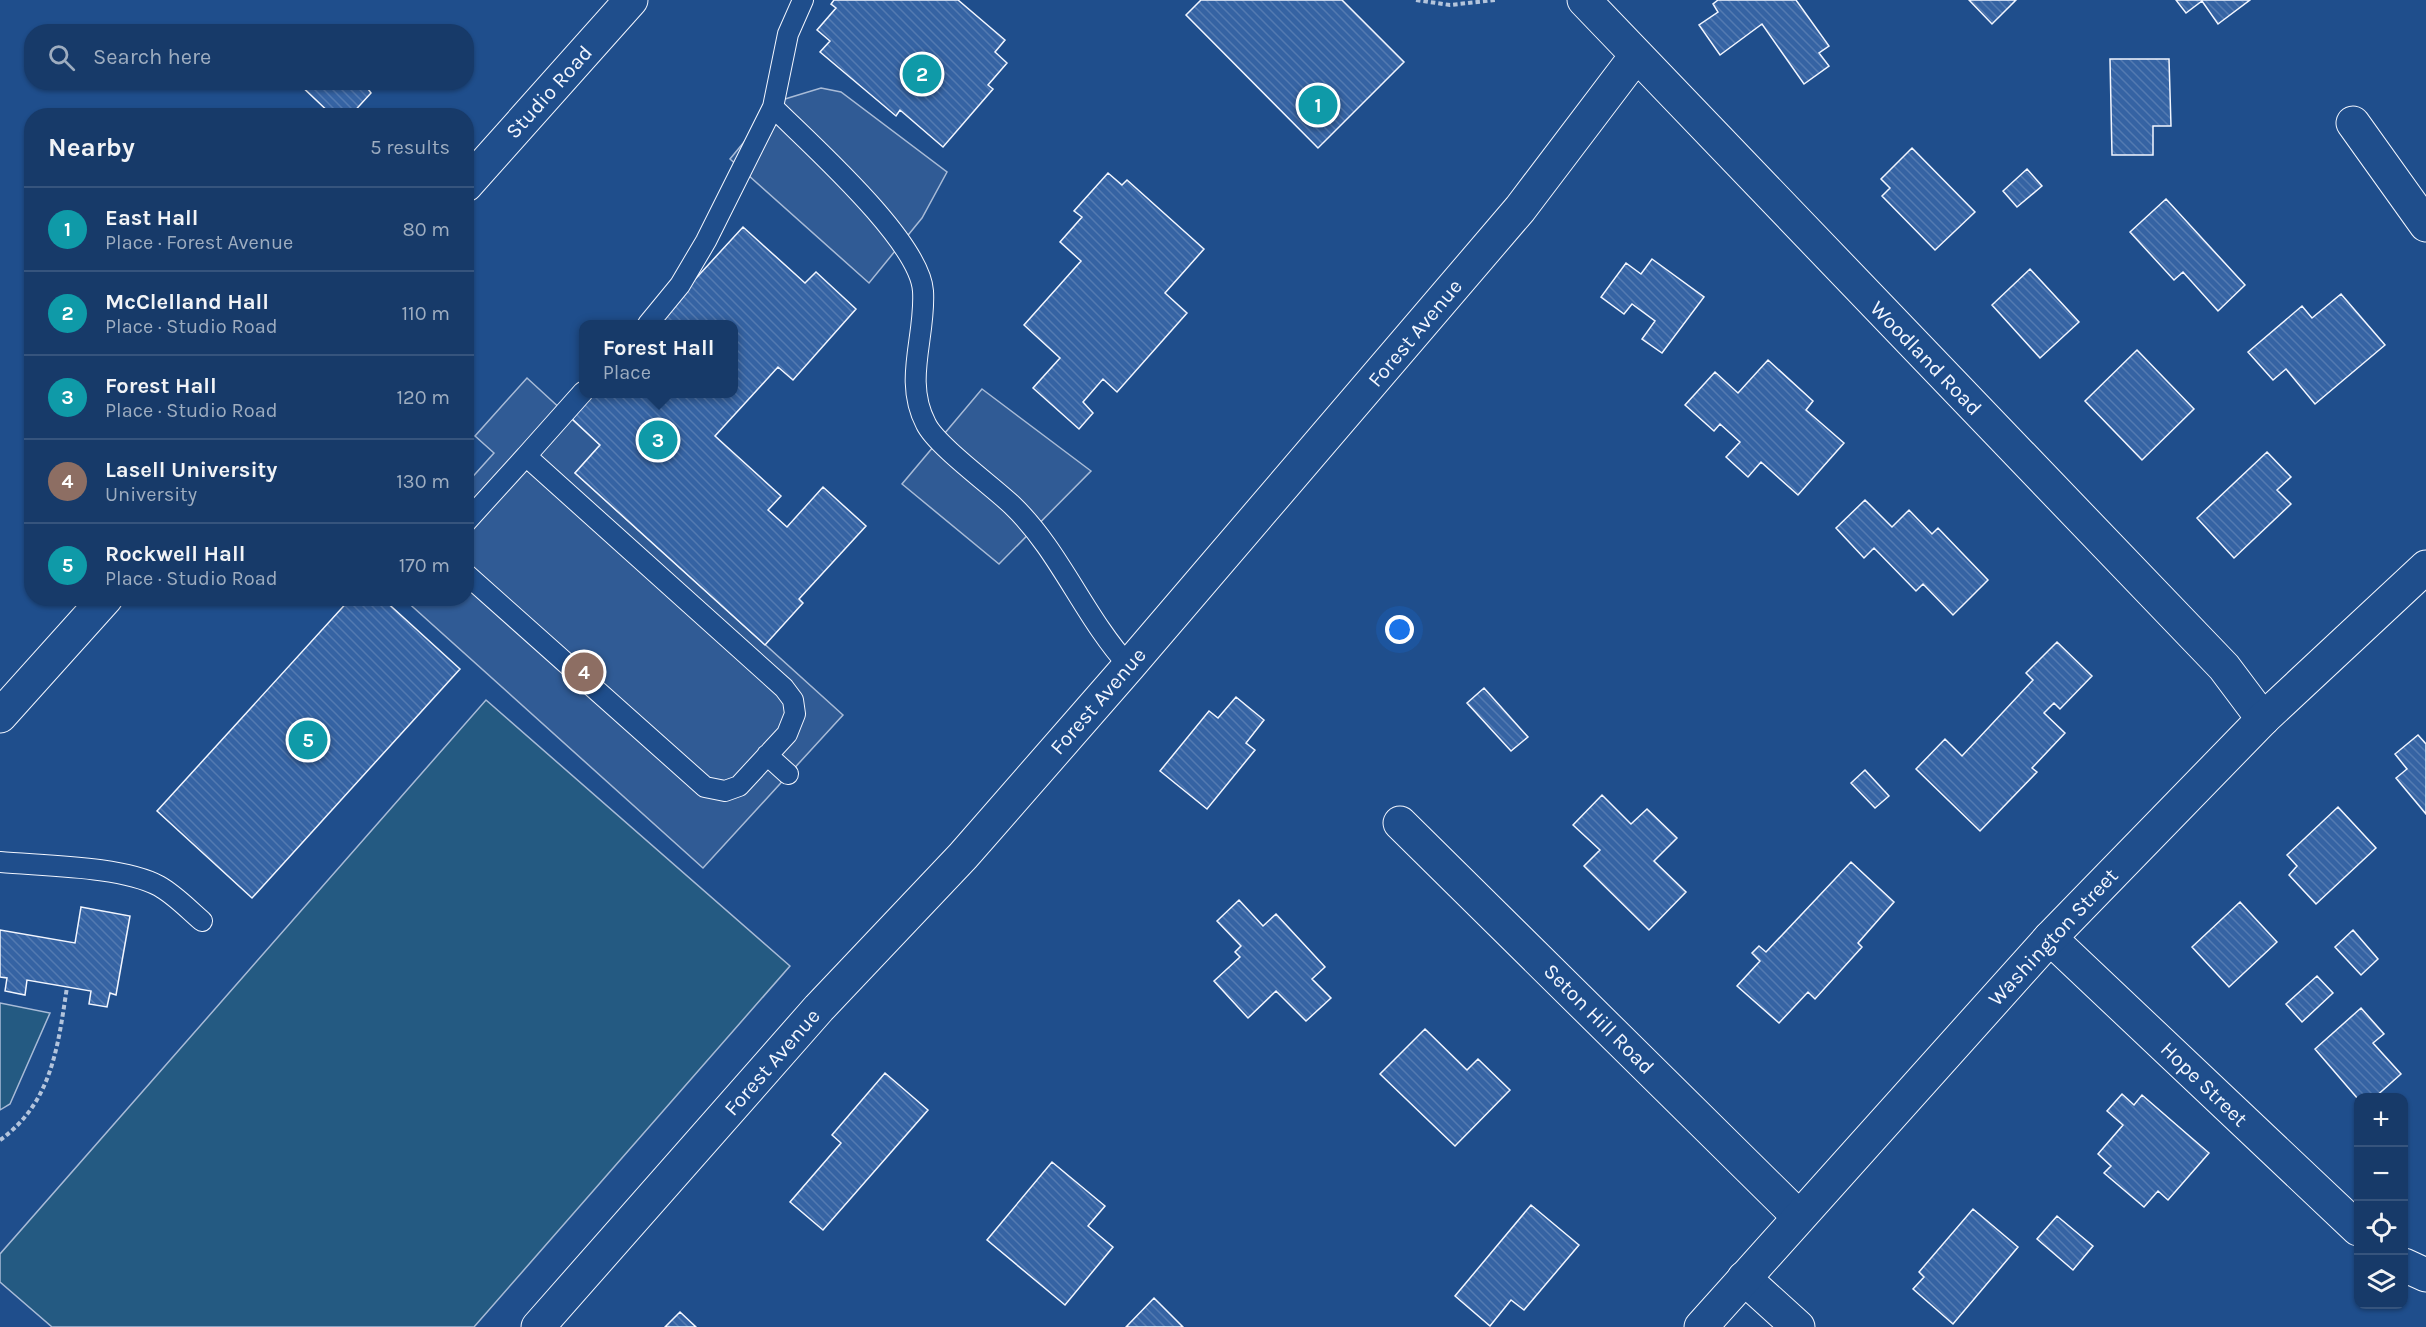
<!DOCTYPE html>
<html lang="en">
<head>
<meta charset="utf-8">
<style>
  :root { --surface:#173a69; --page:#20416f; --text:#f1f3f6; --muted:#9eadc0; --line:#36547d; --accent:#e797bd }
  body { margin:0; font-family:Karla,sans-serif; background:var(--page); color:var(--text) }
  .controls { position:absolute; right:18px; bottom:18px; display:grid; overflow:hidden; border-radius:12px; box-shadow:0 2px 4px #0004 }
  .controls button { width:54px; height:54px; display:grid; place-items:center; padding:0; border:0; border-bottom:2px solid var(--line); background:var(--surface); color:var(--text); font:30px sans-serif }
  .you { position:absolute; left:1400px; top:630px; width:21px; height:21px; margin:-15px; border:4px solid #fff; border-radius:50%; background:#1a73e8; box-shadow:0 0 0 9px #1a73e833 }
  .badge { display:grid; place-items:center; width:39px; height:39px; border-radius:50%; background:var(--accent); color:#fff; font-size:20px; font-weight:700 }
  .pin { position:absolute; translate:-50% -50%; border:3px solid #fff; box-shadow:0 2px 6px #0006 }
  .popup { position:absolute; left:579px; top:320px; width:159px; height:78px; box-sizing:border-box; display:grid; place-content:center; border-radius:12px; background:var(--surface); filter:drop-shadow(0 2px 4px #0005); font-size:20px; white-space:nowrap; color:var(--muted) }
  .popup b { font-size:22px; color:var(--text) }
  .popup::after { content:''; position:absolute; left:50%; top:100%; margin-left:-12px; border:12px solid transparent; border-top-color:var(--surface) }
  .list { margin:0; padding:0; list-style:none }
  h2 { display:flex; justify-content:space-between; align-items:center; height:78px; margin:0; padding:0 24px; font-size:26px }
  h2 small { font-size:20px; font-weight:400; color:var(--muted) }
  .list li { display:grid; grid-template-columns:39px 1fr auto; gap:18px; align-items:center; box-sizing:border-box; height:84px; padding:0 24px; border-top:2px solid var(--line) }
  .list b { display:block; font-size:22px; white-space:nowrap }
  .list p { margin:0; font-size:20px; white-space:nowrap; color:var(--muted) }
  .list em { font-size:20px; font-style:normal; color:var(--muted) }
  .icon { flex:none; width:33px; height:33px; fill:none; stroke:currentColor; stroke-width:2; stroke-linecap:round; stroke-linejoin:round }
  .map { position:relative; flex:none; width:2426px; height:1327px; overflow:hidden }
  .search { position:absolute; background:var(--surface); box-shadow:0 2px 4px #0004; left:24px; top:24px; width:450px; height:66px; display:flex; align-items:center; gap:15px; box-sizing:border-box; padding:0 21px; border-radius:24px; color:var(--muted); font-size:22px }
  .panel { position:absolute; background:var(--surface); box-shadow:0 2px 4px #0004; left:24px; top:108px; width:450px; height:498px; border-radius:24px }
  .map>svg:first-child { display:block }
  .park { fill:#245a82; stroke:#a8bbd7; stroke-width:1.5 }
  .parking { fill:#305b95; stroke:#a8bbd7; stroke-width:1.5 }
  .building { fill:url(#building-back-hatch); stroke:#f2f6ff; stroke-width:1.5 }
  .lines { fill:none; stroke-linecap:round; stroke-linejoin:round }
  .service-casing { stroke:#f2f6ff; stroke-width:22 }
  .minor-casing { stroke:#f2f6ff; stroke-width:35 }
  .primary-casing { stroke:#f2f6ff; stroke-width:35 }
  .path { stroke:#b3c4dc; stroke-width:4; stroke-dasharray:4.5 3; stroke-linecap:butt }
  .service { stroke:#1f4e8c; stroke-width:20 }
  .minor { stroke:#1f4e8c; stroke-width:33 }
  .primary { stroke:#1f4e8c; stroke-width:33 }
  .labels { text-anchor:middle; dominant-baseline:central; stroke-width:4.5; stroke-linejoin:round; paint-order:stroke }
  .street-label { font-size:21px; fill:#f2f6ff; stroke:#1f4e8c }
</style>
</head>
<body>
<div class="map">
<svg width="2426" height="1327" viewBox="0 0 2426 1327">
  <defs>
    <pattern id="building-back-hatch" width="6" height="6" patternUnits="userSpaceOnUse" patternTransform="scale(1.5)"><rect width="6" height="6" fill="#3563a3"/><path d="M-1 5l2 2M0 0l6 6M5-1l2 2" fill="none" stroke="#537ab1"/></pattern>
  </defs>
  <rect width="100%" height="100%" fill="#1f4e8c"/>
  <path class="park" d="M486,700L790,966L474,1327H52L0,1282V1254Z
    M0,1003L50,1013L10,1104L0,1110Z"/>
  <path class="parking" d="M821,88L841,92L947,172L922,218L869,283L730,159L773,107L785,99Z
    M527,378L600,445L575,473L843,715L703,868L404,599L466,598L467,483L494,453L475,436Z
    M982,389L1091,471L999,564L902,484Z"/>
  <path class="building" d="M834,0H958L1005,40L995,52L1007,63L988,85L993,89L943,147L900,110L896,116L820,52L830,41L817,30L836,8L831,4Z
    M1201,0H1342L1404,62L1318,148L1186,15Z
    M1718,0H1796L1829,46L1819,53L1829,66L1804,84L1762,24L1720,55L1699,25L1718,12L1713,4Z
    M1969,0H2016L1992,24Z
    M2176,0H2250L2218,24L2202,1L2186,13Z
    M2110,59H2169L2171,126H2153V155H2112Z
    M297,82H363L371,93L350,116H333Z
    M1912,148L1975,212L1935,250L1882,196L1890,188L1881,179Z
    M2027,169L2042,186L2017,207L2003,191Z
    M1108,173L1122,185L1127,180L1204,249L1165,293L1187,313L1117,392L1103,379L1083,402L1093,413L1079,429L1033,388L1060,358L1024,325L1081,261L1060,242L1082,217L1074,211Z
    M2166,199L2245,285L2218,311L2183,272L2174,280L2130,232Z
    M743,227L805,283L816,272L856,309L793,380L778,367L715,436L781,496L768,510L787,527L823,487L866,526L799,599L803,603L765,645L575,473L600,445L570,417L591,394H733V324H654Z
    M1652,259L1704,297L1662,353L1642,339L1655,321L1632,304L1624,314L1601,297L1626,263L1641,274Z
    M2030,269L2079,322L2040,358L1992,305Z
    M2341,294L2385,345L2315,404L2286,369L2273,380L2248,352L2302,306L2312,318Z
    M2137,350L2194,409L2142,460L2085,401Z
    M1768,360L1813,401L1806,410L1844,443L1798,495L1761,462L1748,477L1726,457L1740,442L1720,424L1714,431L1685,405L1715,372L1738,393Z
    M2267,452L2291,477L2277,490L2291,504L2234,558L2197,518Z
    M1865,500L1892,527L1909,510L1932,534L1938,528L1988,580L1953,615L1923,584L1916,591L1874,548L1864,558L1836,528Z
    M351,598H382L460,669L252,898L157,811Z
    M2057,642L2092,676L2060,709L2054,703L2044,713L2065,733L2032,768L2037,772L1980,831L1916,769L1945,739L1962,756L2033,680L2026,673Z
    M1484,688L1528,737L1511,751L1467,703Z
    M1236,697L1264,720L1246,743L1255,750L1207,809L1160,771L1209,711L1218,718Z
    M2418,735L2426,744V814L2396,778L2407,769L2395,754Z
    M1865,770L1889,796L1875,808L1851,783Z
    M1602,795L1631,824L1647,809L1677,838L1654,861L1686,892L1649,930L1584,866L1600,850L1573,825Z
    M2338,807L2376,848L2316,904L2289,875L2297,866L2287,855Z
    M1851,862L1894,902L1858,943L1862,947L1815,999L1808,992L1779,1023L1737,986L1760,961L1752,953L1759,946L1766,952Z
    M1239,900L1263,926L1276,914L1325,967L1312,979L1331,998L1306,1021L1276,991L1248,1018L1214,981L1240,957L1235,952L1241,946L1217,921Z
    M2240,902L2277,942L2229,987L2192,947Z
    M81,907L130,916L116,995L110,993L107,1007L89,1004L91,991L27,980L25,995L5,991L7,978L0,977V930L75,943Z
    M2353,930L2378,959L2361,975L2335,947Z
    M2317,976L2333,993L2302,1022L2286,1004Z
    M2361,1008L2384,1034L2373,1043L2401,1074L2374,1098L2358,1099L2315,1049Z
    M1425,1029L1467,1070L1478,1059L1510,1090L1455,1146L1380,1074Z
    M885,1073L928,1110L823,1230L790,1202L841,1143L832,1135Z
    M2122,1094L2134,1105L2142,1095L2209,1153L2168,1200L2158,1191L2144,1207L2104,1173L2111,1166L2098,1154L2123,1125L2107,1111Z
    M1052,1162L1105,1206L1088,1226L1113,1247L1065,1305L987,1240Z
    M1531,1205L1579,1245L1524,1310L1511,1300L1490,1326L1455,1296Z
    M1973,1209L2018,1247L1953,1324L1913,1289L1924,1277L1919,1272Z
    M2057,1216L2093,1246L2073,1270L2037,1239Z
    M1154,1298L1183,1327H1126Z
    M680,1312L696,1327H665Z"/>
  <g class="lines">
    <defs>
      <path id="service" d="M773,107C810,144 920,241 923,291C926,337 903,380 926,424C936,445 992,486 1012,505C1060,551 1084,617 1129,666
        M648,324L680,285L706,241L773,107L788,34L803,0
        M526,456L583,392
        M466,522L526,456L784,688L793,700L795,714L787,734L739,786L725,791L705,787L466,574
        M767,755L788,774
        M0,862C43,866 122,866 159,886C175,895 188,909 202,921"/>
      <path id="minor" d="M1584,0L2224,667L2263,719
        M2353,123L2426,225
        M466,185L631,0
        M0,716L106,598
        M1400,823L1798,1216
        M2050,938L2358,1229
        M2404,1265L2426,1275
        M1744,1278L1798,1327
        M538,1327L819,1008L963,856L1129,666L1520,209L1636,56"/>
      <path id="primary" d="M1701,1327L2050,938L2263,719L2426,567"/>
    </defs>
    <use href="#service" class="service-casing"/>
    <use href="#minor" class="minor-casing"/>
    <use href="#primary" class="primary-casing"/>
    <path class="path" d="M1416,0L1450,5L1495,0
      M0,1140C52,1103 58,1046 67,987"/>
    <use href="#service" class="service"/>
    <use href="#minor" class="minor"/>
    <use href="#primary" class="primary"/>
  </g>
  <g class="labels">
    <g class="street-label">
      <text transform="translate(549 92) rotate(-48)">Studio Road</text>
      <text transform="translate(1415 333) rotate(-50)">Forest Avenue</text>
      <text transform="translate(1926 358) rotate(46)">Woodland Road</text>
      <text transform="translate(1098 701) rotate(-49)">Forest Avenue</text>
      <text transform="translate(2053 937) rotate(-47)">Washington Street</text>
      <text transform="translate(1599 1019) rotate(45)">Seton Hill Road</text>
      <text transform="translate(772 1062) rotate(-49)">Forest Avenue</text>
      <text transform="translate(2204 1084) rotate(44)">Hope Street</text>
    </g>
  </g>
</svg>
<div class="controls">
<button>+</button>
<button>−</button>
<button><svg class="icon" aria-label="locate" viewBox="0 0 24 24"><circle cx="12" cy="12" r="6"/><path d="M12 2v4M12 18v4M2 12h4M18 12h4"/></svg></button>
<button><svg class="icon" aria-label="layers" viewBox="0 0 24 24"><path d="M12 4l9 5-9 5-9-5zM3 14l9 5 9-5"/></svg></button>
</div>
<div class="you"></div>
<div class="pin badge" style="left:1318px;top:105px;background:#0f9aa8">1</div>
<div class="pin badge" style="left:922px;top:74px;background:#0f9aa8">2</div>
<div class="pin badge" style="left:658px;top:440px;background:#0f9aa8">3</div>
<div class="popup"><b>Forest Hall</b>Place</div>
<div class="pin badge" style="left:584px;top:672px;background:#8d6e63">4</div>
<div class="pin badge" style="left:308px;top:740px;background:#0f9aa8">5</div>
<div class="search"><svg class="icon" aria-label="search" viewBox="0 0 24 24"><circle cx="10" cy="10" r="6"/><path d="M15 15l6 6"/></svg>Search here</div>
<section class="panel">
<h2>Nearby<small>5 results</small></h2>
<ul class="list">
<li><span class="badge" style="background:#0f9aa8">1</span><div><b>East Hall</b><p>Place · Forest Avenue</p></div><em>80 m</em></li>
<li><span class="badge" style="background:#0f9aa8">2</span><div><b>McClelland Hall</b><p>Place · Studio Road</p></div><em>110 m</em></li>
<li><span class="badge" style="background:#0f9aa8">3</span><div><b>Forest Hall</b><p>Place · Studio Road</p></div><em>120 m</em></li>
<li><span class="badge" style="background:#8d6e63">4</span><div><b>Lasell University</b><p>University</p></div><em>130 m</em></li>
<li><span class="badge" style="background:#0f9aa8">5</span><div><b>Rockwell Hall</b><p>Place · Studio Road</p></div><em>170 m</em></li>
</ul>
</section>
</div>
</body>
</html>
